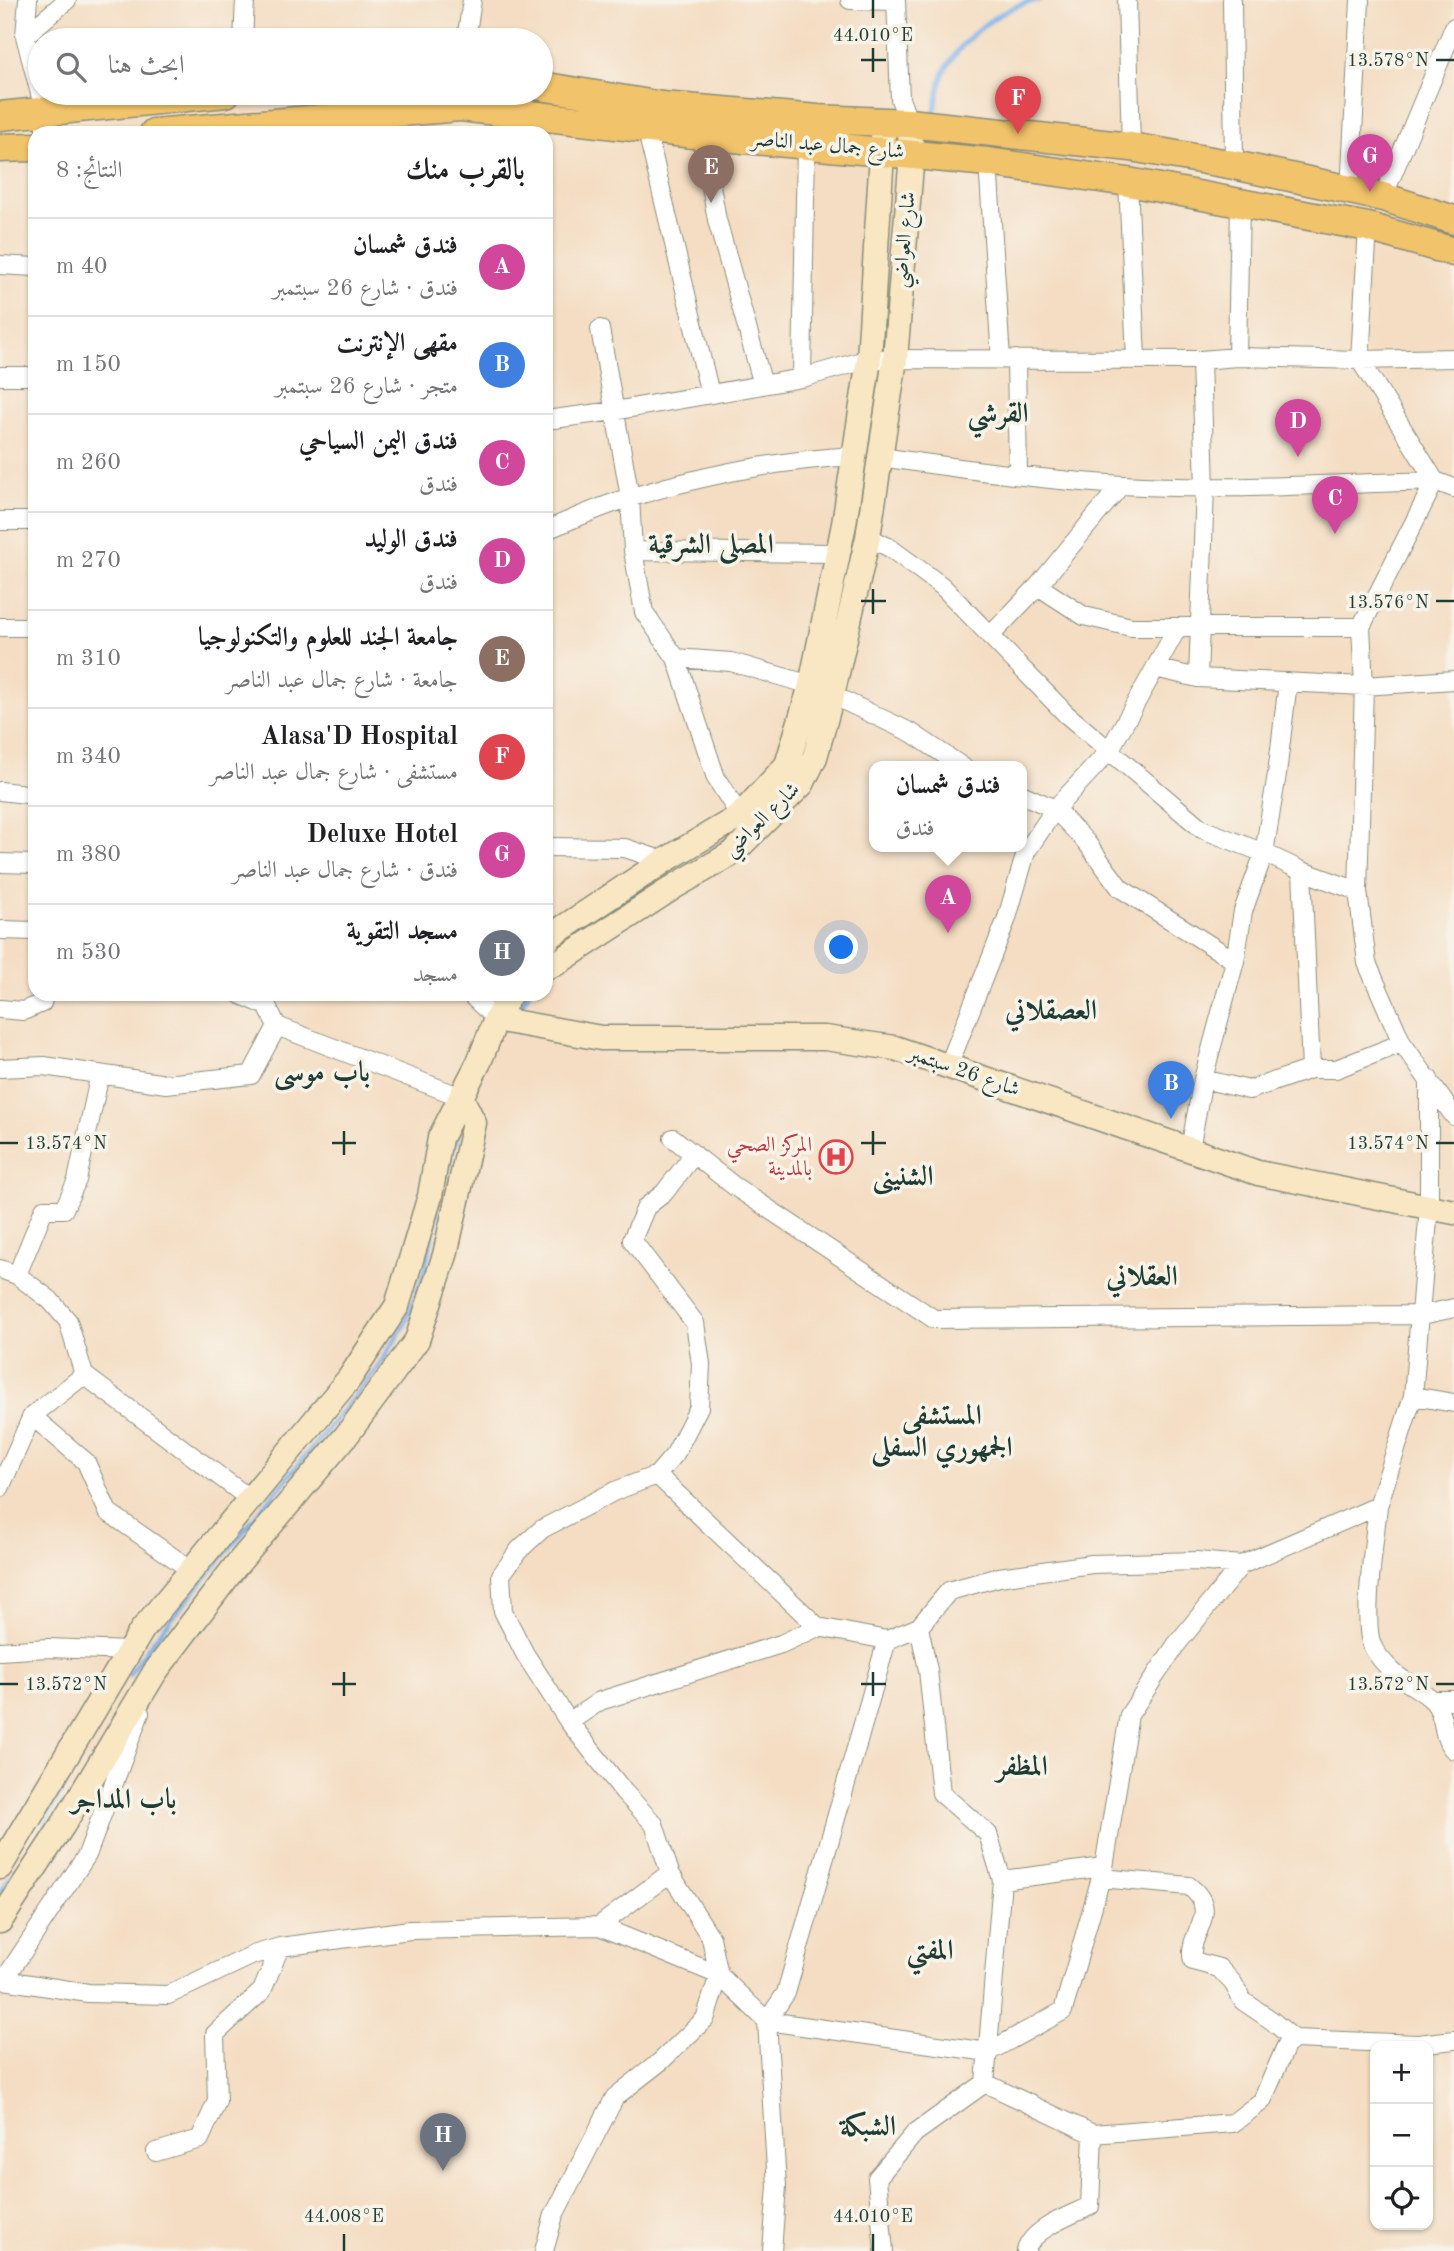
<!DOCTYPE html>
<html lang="ar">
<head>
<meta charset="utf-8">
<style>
  :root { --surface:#fff; --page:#f2f2f2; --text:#202124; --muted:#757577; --line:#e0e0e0; --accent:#c8321e }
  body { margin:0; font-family:"Old Standard TT",Amiri,serif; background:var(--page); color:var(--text); direction:rtl }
  .controls { position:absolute; right:21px; bottom:21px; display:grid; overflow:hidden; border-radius:14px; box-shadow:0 2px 5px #0004 }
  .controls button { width:63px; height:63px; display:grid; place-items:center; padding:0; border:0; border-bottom:2px solid var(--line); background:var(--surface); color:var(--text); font:35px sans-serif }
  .you { position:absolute; left:842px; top:948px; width:24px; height:24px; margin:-18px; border:5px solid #fff; border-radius:50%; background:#1a73e8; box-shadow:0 0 0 10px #1a73e833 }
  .badge { display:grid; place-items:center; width:46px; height:46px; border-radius:50%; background:var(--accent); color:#fff; font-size:23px; font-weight:700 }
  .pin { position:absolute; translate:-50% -58px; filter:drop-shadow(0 2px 4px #0008) }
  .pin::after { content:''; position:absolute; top:37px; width:24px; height:21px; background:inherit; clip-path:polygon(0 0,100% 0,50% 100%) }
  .popup { position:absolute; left:869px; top:761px; width:158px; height:91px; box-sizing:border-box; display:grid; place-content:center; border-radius:14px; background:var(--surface); filter:drop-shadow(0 2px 5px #0005); font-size:23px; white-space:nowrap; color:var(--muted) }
  .popup b { font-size:26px; color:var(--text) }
  .popup::after { content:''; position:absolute; left:50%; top:100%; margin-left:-14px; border:14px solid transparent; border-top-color:var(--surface) }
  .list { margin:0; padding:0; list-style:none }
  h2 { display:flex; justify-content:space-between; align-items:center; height:91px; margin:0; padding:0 28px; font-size:30px }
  h2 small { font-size:23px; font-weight:400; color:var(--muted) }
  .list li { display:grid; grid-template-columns:46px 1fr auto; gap:21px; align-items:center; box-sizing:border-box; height:98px; padding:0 28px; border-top:2px solid var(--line) }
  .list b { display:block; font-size:26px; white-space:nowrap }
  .list p { margin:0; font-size:23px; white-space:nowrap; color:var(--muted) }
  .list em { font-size:23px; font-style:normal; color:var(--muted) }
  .icon { flex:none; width:38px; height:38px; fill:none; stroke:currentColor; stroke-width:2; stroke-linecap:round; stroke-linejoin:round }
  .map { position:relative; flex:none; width:1454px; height:2251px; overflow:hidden; direction:ltr }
  .search { position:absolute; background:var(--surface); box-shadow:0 2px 5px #0004; left:28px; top:28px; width:525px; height:77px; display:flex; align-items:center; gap:18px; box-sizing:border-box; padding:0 24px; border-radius:38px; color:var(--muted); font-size:26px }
  .panel { position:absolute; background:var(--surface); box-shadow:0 2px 5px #0004; left:28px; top:126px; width:525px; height:875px; border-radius:21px; direction:rtl }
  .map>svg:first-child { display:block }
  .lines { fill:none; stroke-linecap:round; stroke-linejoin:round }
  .stream { stroke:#7cb3eb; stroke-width:5 }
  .minor-casing { stroke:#8a8d7b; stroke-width:20 }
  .secondary-casing { stroke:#8a8d7b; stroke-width:27 }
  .primary-casing { stroke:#8a8d7b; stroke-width:31 }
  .minor { stroke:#fff; stroke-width:18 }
  .secondary { stroke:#f9e7c3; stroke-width:24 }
  .primary { stroke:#f1c36a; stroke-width:28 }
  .ticks { fill:none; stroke:#1f3d34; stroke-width:2.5 }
  .labels { text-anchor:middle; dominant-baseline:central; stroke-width:7; stroke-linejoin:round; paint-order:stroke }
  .street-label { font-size:21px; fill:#1f3d34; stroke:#f7f3e8 }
  .health-label { font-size:21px; fill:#be3a42; stroke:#f7f3e8; text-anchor:end }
  .district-label { font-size:28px; font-weight:bold; fill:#1f3d34; stroke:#f7f3e8 }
  .ticks-label { font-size:18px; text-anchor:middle; fill:#1f3d34; stroke:#f7f3e8; stroke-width:7; stroke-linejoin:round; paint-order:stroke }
</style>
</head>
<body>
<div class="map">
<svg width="1454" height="2251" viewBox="0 0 1454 2251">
  <rect width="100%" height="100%" fill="#f7f3e8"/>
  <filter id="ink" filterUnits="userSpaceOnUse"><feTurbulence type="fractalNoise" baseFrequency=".0143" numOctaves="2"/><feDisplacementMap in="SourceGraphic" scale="14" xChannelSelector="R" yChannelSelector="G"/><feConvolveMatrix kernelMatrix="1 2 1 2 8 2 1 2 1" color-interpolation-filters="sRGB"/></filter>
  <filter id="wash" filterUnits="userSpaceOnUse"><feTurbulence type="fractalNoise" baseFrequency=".00686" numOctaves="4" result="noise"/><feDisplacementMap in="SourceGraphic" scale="28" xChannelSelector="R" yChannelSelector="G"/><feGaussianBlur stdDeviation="1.57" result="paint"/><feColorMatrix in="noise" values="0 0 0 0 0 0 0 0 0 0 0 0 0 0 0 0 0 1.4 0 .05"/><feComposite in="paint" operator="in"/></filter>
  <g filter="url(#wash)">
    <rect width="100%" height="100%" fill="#f4ddc2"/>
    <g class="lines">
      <path class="stream" d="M933,117C938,102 938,83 945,70C964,36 1001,6 1039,0
        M854,543L858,522
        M712,851L732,837
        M515,1015L528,994
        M445,1178L451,1153L462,1124
        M129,1675L154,1640L377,1369L404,1325L423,1277L438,1211
        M0,1894L40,1835L70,1773"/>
    </g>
  </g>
  <g filter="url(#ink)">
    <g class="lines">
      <defs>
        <path id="minor" d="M28,0L25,36L45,113V133
          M850,0L896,1
          M896,0L900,99L909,123
          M1127,0L1131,147
          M1232,0L1234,165
          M25,36L67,0
          M243,40L245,0
          M466,40L472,0
          M646,127L710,394
          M702,135L717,220L763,385
          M988,162L1001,359
          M1128,182L1136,359
          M1350,191L1360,0
          M1383,197L1454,27
          M1368,227L1360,360L1435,481L1361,627L1364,686L1358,891L1367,963L1402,1043L1454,1116
          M0,265L35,267
          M600,329L630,497L633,551L644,612L676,658L716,778L740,816
          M1237,357L1240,204
          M1016,359L1018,475
          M0,376H35
          M802,378L806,143
          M546,420L614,411L802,378L869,359L1201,360L1237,357L1360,360L1454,358
          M879,457C960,468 1040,480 1122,485C1226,491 1331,484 1435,481L1454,488
          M0,521H35
          M546,530C574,519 603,505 632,497C704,475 780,460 855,456
          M868,537L890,548L942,586L1066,714L1202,829L1264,853L1302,871L1358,891
          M633,551L837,553
          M1038,586L1084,616L1131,627H1361
          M0,627H35
          M990,636L1038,586L1121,485
          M676,658L731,662L811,685L912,733L963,767
          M1155,668L1198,678L1364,686L1454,680
          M1198,678L1205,488L1201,360
          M0,791L35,795
          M1021,794L1055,809L1087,843L1120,888L1235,961
          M546,847L625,848L664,861
          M0,863L35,864
          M1302,871L1311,1069
          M0,930L35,931
          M239,994L267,1006L277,1026L461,1097
          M470,994L496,1019
          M0,1009L23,1011L42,1003L45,994
          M948,1067L1007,918L1026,852L1055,809L1109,751L1178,627
          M0,1068L44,1066L166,1084L251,1075L277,1026
          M1203,1079L1249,1090L1311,1069H1336L1402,1043
          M673,1138L734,1186L934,1319L1422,1315L1454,1308
          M1190,1149L1203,1079L1235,961L1243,911L1264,853L1277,774L1288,682
          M0,1269L17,1275L50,1300L68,1321L84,1375L250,1499
          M17,1275L44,1209H64L77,1180L100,1074
          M1413,1396L1454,1403
          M32,1416L86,1462L108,1512L191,1570
          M657,1475L818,1627
          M0,1488L32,1416L84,1375
          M1378,1506C1375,1536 1362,1621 1372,1645C1375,1653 1385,1664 1391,1670C1404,1683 1423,1689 1434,1702C1447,1717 1440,1737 1454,1750
          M0,1651L48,1648L130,1651
          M1432,1700H1454
          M569,1722L600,1701L781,1644L818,1627L887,1640
          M670,1873L654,1824L624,1792L569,1722L525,1654L503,1611L501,1575L519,1550L542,1529L615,1491L657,1475L675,1454L699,1407L701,1364L695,1323L632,1240L646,1207L664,1193L694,1154
          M1101,1878L1189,1886C1224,1914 1185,1933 1193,1961L1219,1968L1233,1983L1243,2001L1271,2020L1294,2039
          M1002,1880L1104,1867
          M4,1980L87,1855L140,1713
          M0,1981L4,1980L88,1993L168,1995L253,1955L280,1947L410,1930L599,1926L719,1975L711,1938L670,1873L599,1926
          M985,2083L1093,2134
          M156,2152L200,2139L217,2101L215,2034L262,1991L280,1947
          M544,2251L554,2215L615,2097L661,2061L705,2019L719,1975L767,2021L988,2052L1063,2011L1104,1867L1129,1715L1176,1645L1241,1565L1378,1506L1413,1396L1429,1208V1079
          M772,2251L777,2186L767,2021L786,1993L887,1640L919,1627L949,1591L999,1577L1092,1564L1197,1561L1241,1565
          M884,2251L877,2178L915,2133L985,2083L1002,1880L988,1834L941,1793L928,1670L919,1627
          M1026,2251C1031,2229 1071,2215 1090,2206L1093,2134L1233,2123L1262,2101L1286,2046L1294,2039L1418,2044L1454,2040"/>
        <path id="secondary" d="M546,942L549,937L664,861L740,816L787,765L811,685L844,524L869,359L884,122
          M546,967L557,963L677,885L733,853L802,784L815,757L832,695L868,537L895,359L912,154L909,123
          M496,1019L601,1038H825L895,1048L1258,1173L1454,1212
          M0,1867L142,1630L349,1379L397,1306L430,1196L440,1138L479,1062L496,1019L510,994
          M0,1921L63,1825L155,1672L234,1568L346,1436L417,1340L445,1255L474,1123L461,1097"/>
        <path id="primary" d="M541,86L662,106L818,119L909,123L1131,147L1234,165L1383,197L1454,220
          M0,116L226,93
          M154,133L460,107L702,135L988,162L1128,182L1368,227L1454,252
          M0,148L35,147"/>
      </defs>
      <use href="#minor" class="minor-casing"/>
      <use href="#secondary" class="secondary-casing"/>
      <use href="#primary" class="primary-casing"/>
      <use href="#minor" class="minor"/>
      <use href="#secondary" class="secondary"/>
      <use href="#primary" class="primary"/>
    </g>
  </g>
  <path class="ticks" d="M873,0V18M873,48V72M861,60H886M1436,60H1454M873,589V614M861,601H886M1436,601H1454M344,1131V1155M873,1131V1155M0,1143H18M332,1143H356M861,1143H886M1436,1143H1454M344,1672V1696M873,1672V1696M0,1684H18M332,1684H356M861,1684H886M1436,1684H1454M344,2234V2251M873,2234V2251"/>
  <defs>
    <symbol id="hospital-ring" viewBox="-11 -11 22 22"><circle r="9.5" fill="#f7f3e8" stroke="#e0444e" stroke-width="1.5"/><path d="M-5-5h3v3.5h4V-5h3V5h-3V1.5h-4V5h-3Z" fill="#e0444e"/></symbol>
  </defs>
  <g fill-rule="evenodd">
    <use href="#hospital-ring" x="817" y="1138" width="38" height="38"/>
  </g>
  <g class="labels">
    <g class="street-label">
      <text transform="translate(828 146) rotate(5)">شارع جمال عبد الناصر</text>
      <text transform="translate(905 240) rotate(-85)">شارع العواضي</text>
      <text transform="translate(762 820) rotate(-44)">شارع العواضي</text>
      <text transform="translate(964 1072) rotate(19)">شارع 26 سبتمبر</text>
    </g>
    <g class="health-label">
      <text x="812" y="1145">المركز الصحي<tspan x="812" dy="24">بالمدينة</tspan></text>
    </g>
    <g class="district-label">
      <text x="998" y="415">القرشي</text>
      <text x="711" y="546">المصلى الشرقية</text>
      <text x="1051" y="1012">العصقلاني</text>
      <text x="322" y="1074">باب موسى</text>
      <text x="903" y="1178">الشنينى</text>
      <text x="1142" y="1278">العقلاني</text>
      <text x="942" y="1417">المستشفى<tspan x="942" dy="32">الجمهوري السفلى</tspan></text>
      <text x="1022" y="1768">المظفر</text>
      <text x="124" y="1801">باب المداجر</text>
      <text x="930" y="1952">المفتي</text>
      <text x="868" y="2128">الشبكة</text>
    </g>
  </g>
  <g class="ticks-label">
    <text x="873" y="41">44.010°E</text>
    <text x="1388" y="66">13.578°N</text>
    <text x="1388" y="608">13.576°N</text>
    <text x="66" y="1149">13.574°N</text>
    <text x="1388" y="1149">13.574°N</text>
    <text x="66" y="1690">13.572°N</text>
    <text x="1388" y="1690">13.572°N</text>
    <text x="344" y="2222">44.008°E</text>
    <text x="873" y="2222">44.010°E</text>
  </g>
</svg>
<div class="controls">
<button>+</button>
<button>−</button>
<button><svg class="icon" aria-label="locate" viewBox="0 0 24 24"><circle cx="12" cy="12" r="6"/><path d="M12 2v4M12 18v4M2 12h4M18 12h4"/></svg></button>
</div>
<div class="you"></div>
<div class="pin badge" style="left:948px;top:933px;background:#d1479c">A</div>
<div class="popup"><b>فندق شمسان</b>فندق</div>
<div class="pin badge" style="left:1171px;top:1119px;background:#3f7fe0">B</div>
<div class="pin badge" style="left:1335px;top:534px;background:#d1479c">C</div>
<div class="pin badge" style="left:1298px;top:457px;background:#d1479c">D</div>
<div class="pin badge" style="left:711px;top:203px;background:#8d6e63">E</div>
<div class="pin badge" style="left:1018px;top:134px;background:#e0444e">F</div>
<div class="pin badge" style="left:1370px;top:192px;background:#d1479c">G</div>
<div class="pin badge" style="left:443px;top:2171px;background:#6b7280">H</div>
<div class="search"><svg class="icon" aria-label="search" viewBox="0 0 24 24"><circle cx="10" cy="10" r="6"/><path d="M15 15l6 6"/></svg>ابحث هنا</div>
<section class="panel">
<h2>بالقرب منك<small>النتائج: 8</small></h2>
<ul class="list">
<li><span class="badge" style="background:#d1479c">A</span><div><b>فندق شمسان</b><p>فندق · شارع 26 سبتمبر</p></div><em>40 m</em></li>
<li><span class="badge" style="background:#3f7fe0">B</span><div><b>مقهى الإنترنت</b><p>متجر · شارع 26 سبتمبر</p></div><em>150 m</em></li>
<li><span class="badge" style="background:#d1479c">C</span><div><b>فندق اليمن السياحي</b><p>فندق</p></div><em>260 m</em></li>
<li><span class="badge" style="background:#d1479c">D</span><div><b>فندق الوليد</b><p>فندق</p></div><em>270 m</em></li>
<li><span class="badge" style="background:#8d6e63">E</span><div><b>جامعة الجند للعلوم والتكنولوجيا</b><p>جامعة · شارع جمال عبد الناصر</p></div><em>310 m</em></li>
<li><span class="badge" style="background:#e0444e">F</span><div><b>Alasa'D Hospital</b><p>مستشفى · شارع جمال عبد الناصر</p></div><em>340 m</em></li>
<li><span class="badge" style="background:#d1479c">G</span><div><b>Deluxe Hotel</b><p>فندق · شارع جمال عبد الناصر</p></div><em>380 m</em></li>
<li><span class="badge" style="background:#6b7280">H</span><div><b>مسجد التقوية</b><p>مسجد</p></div><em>530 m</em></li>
</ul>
</section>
</div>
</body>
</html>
